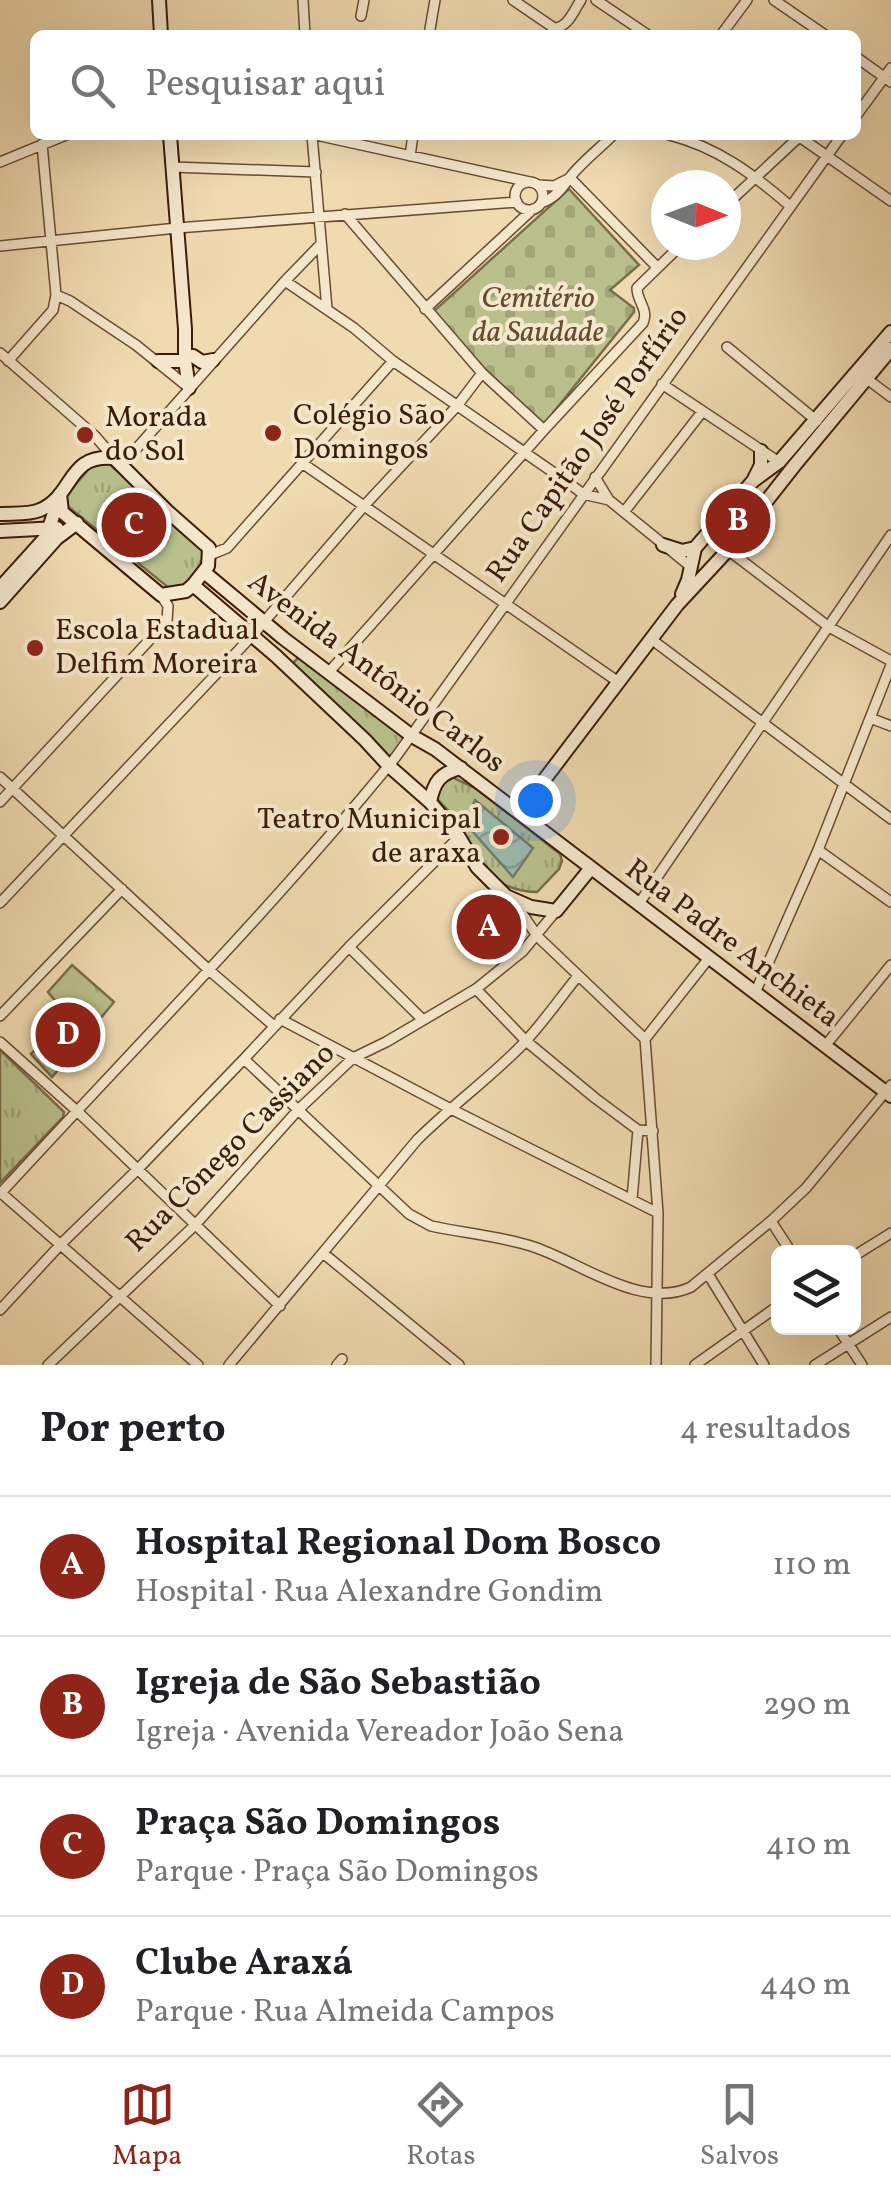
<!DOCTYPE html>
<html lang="pt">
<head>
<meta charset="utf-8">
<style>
  :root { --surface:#fff; --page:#f2f2f2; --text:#202124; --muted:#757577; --line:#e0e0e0; --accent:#8f2418 }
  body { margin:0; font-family:Vollkorn,serif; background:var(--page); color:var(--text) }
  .controls { position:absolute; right:30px; bottom:30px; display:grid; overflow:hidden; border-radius:15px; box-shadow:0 10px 40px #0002 }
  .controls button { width:90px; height:90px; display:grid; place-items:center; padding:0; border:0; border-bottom:2px solid var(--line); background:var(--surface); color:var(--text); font:50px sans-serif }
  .compass { position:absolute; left:651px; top:170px; width:90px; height:90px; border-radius:50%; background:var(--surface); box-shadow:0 10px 40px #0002; rotate:91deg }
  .you { position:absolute; left:535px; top:800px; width:35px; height:35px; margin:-25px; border:8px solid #fff; border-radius:50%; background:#1a73e8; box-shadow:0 0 0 15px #1a73e833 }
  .badge { display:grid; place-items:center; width:65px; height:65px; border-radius:50%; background:var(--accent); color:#fff; font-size:32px; font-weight:700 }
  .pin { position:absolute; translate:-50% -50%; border:5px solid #fff; box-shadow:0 2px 10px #0006 }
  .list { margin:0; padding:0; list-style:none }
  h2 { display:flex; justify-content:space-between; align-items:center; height:130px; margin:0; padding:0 40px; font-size:42px }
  h2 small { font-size:32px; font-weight:400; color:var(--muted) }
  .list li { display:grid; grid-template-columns:65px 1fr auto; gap:30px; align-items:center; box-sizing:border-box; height:140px; padding:0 40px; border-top:2px solid var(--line) }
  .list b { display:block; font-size:38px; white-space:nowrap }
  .list p { margin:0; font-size:32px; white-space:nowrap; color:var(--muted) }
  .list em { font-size:32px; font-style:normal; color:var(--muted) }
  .icon { flex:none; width:55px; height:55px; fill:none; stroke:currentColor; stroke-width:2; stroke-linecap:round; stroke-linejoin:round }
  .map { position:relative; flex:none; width:891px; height:1365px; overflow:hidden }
  .search { position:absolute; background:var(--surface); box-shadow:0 10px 40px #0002; left:30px; right:30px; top:30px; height:110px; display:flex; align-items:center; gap:25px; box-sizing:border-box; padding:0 35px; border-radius:15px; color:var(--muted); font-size:38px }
  .sheet { height:690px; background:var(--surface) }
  nav { display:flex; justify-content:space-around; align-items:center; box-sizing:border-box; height:140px; border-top:2px solid var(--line); background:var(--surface); font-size:28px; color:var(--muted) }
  nav a { display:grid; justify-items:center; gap:5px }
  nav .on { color:var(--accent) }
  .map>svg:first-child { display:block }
  .cemetery { fill:url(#cemetery-stones); stroke:#7a6e4a; stroke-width:2.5 }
  .park { fill:url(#park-tufts); stroke:#7a6e4a; stroke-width:2.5 }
  .water { fill:url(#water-waves); stroke:#747b6c; stroke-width:2.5 }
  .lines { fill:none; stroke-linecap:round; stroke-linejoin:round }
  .street-casing { stroke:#694c33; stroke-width:12 }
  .secondary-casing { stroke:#3c1c09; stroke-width:16 }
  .street { stroke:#f5e7cc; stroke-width:9 }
  .secondary { stroke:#f5e7cc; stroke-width:12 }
  .poi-dot { fill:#8f2418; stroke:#f5e7cc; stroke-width:4 }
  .labels { text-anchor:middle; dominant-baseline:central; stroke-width:8; stroke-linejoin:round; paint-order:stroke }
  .park-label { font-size:30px; font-style:italic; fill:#624d30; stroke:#f5e7cc }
  .poi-label { font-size:30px; fill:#3c1c09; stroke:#f5e7cc; text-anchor:start }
  .street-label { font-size:30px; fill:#3c1c09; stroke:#f5e7cc }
</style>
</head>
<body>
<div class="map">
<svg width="891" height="1365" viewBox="0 0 891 1365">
  <defs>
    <pattern id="cemetery-stones" width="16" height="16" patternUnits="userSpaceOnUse" patternTransform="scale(2.5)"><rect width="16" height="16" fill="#b9c08c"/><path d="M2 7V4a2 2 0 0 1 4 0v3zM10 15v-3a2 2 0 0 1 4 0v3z" fill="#a0a477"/></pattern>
    <pattern id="park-tufts" width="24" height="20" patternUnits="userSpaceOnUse" patternTransform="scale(2.5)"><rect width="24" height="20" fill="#b9c08c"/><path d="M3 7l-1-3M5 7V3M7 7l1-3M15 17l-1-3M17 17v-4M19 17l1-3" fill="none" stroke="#a0a477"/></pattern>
    <pattern id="water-waves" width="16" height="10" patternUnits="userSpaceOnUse" patternTransform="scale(2.5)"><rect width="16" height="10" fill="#9abaae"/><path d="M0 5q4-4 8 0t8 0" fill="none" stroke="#869f94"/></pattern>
  </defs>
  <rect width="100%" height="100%" fill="#f0dab0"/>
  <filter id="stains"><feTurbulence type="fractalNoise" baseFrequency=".002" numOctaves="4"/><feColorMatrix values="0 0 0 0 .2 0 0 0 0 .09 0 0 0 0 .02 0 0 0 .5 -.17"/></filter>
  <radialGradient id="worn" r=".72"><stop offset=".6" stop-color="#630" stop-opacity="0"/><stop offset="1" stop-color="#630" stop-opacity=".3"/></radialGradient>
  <path class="cemetery" d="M569,189L639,265L610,290L634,308V312L544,424L486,371L434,311Z"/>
  <path class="park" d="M106,461L201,546L207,560L184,587L169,588L65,504L64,498L94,463Z
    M301,655L406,732V739L396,753L388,756L290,666Z
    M450,776L477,789L560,854L562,861L559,869L537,892C508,892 484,876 472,851C467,841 464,830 457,821C451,813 443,805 435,797L438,784Z
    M72,965L114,1002L52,1077L31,1054L68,1016L48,992Z
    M0,1050L64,1112L63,1117L0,1183Z"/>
  <path class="water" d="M475,800L533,848L513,877L465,823Z"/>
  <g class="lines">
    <defs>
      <path id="street" d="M303,0L305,35
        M513,0L554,28C568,28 574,10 581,0
        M596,0L648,35
        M774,0L825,35
        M361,16L364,0
        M429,35L435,0
        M721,35L747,0
        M856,57L891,82
        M856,116L891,68
        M312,135L327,309
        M316,135L530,182
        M669,135C717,147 753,174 790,206
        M797,135L891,201
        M410,156L413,135
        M0,162L66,135
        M172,167L316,172
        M570,178L657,267
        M515 196a14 14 0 1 1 28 0a14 14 0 1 1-28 0Z
        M539,185L554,186L568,179
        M541,203C556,198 562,188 571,176C583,161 599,149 613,135
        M726,205L799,137
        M345,214L482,373L544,430
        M0,246L177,228L517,202
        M285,281L354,328L393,361L570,484L583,494L609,500
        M56,295L70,301L136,345L188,387
        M425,309L533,209
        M727,347L817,421
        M0,353L95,436L114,458
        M8,361L53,310L56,295L42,144
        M867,379L891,397
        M662,384L779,462
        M302,463L617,681
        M121,466L285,281L320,245
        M595,477L609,500L690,566
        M624,512L702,412
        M728,550L829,627L891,661
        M210,555L227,548L393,361
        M651,639L891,819
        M329,672L544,430L643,323C649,309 637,302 637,288L681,245
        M870,718L891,726
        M0,777L210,971L274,1026
        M0,802L167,621L168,606L161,595
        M818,850L891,902
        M514,901L537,936L645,1039L658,1213L656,1365
        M0,903L251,637L363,507L457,406L482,373
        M638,905L891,535
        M349,947L423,1020
        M476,989L526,1041L595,1098L638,1130L653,1131
        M755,993L818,850L891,665
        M0,1016L122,889
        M280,1019L449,1108L658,1213
        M645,1039L709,958
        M0,1042L77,1111L280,1306
        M825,1046L891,965
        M244,1059L409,1214L431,1226C464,1233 499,1236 531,1246C577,1260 640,1311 691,1287L771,1221L806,1188L891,1085
        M0,1192L198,1365
        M0,1194C133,1049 270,911 395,758L842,135
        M632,1199L638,1130
        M771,1221L791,1252
        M323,1253L459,1365
        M854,1256L891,1233
        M708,1274L764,1365
        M0,1310L61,1244L138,1169L244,1059L349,947L459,837
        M838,1328L862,1365
        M48,1365L195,1225L298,1110L353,1058L386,1042L476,989L523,951L556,911
        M229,1365L417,1140C451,1106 490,1078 523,1044C543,1023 560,998 578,976
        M337,1365L342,1359
        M695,1365L778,1306
        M815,1365L891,1317"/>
      <path id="secondary" d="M159,0L161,35
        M170,135L185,329V361L189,388
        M193,356L202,362L213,360
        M158,361H185
        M753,481L761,465V451
        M0,514C12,513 29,515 40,510C75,495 66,454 114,458L167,511L209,548L208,566L193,585L186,591L161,595L62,512L60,494
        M0,531L57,528
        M663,545L682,551L695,548
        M204,572L283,638L412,736L435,749L891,1096
        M193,585L276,656L365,740L389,766L430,802L459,837L477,867L506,896L531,907L556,911L591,868
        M0,588L46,537L58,501
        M682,594L688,580L695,548L753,481L779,462L891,332
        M0,602L57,538L77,523
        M430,802C434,782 440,773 461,768
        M519,813L677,605L728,550L794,466L891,349"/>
    </defs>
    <use href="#street" class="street-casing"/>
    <use href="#secondary" class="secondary-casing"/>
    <use href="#street" class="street"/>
    <use href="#secondary" class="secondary"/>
  </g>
  <g class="poi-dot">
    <circle cx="273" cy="433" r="10"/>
    <circle cx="85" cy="435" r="10"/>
    <circle cx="35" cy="648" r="10"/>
    <circle cx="501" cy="837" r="10"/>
  </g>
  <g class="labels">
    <g class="park-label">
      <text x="538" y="299">Cemitério<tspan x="538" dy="34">da Saudade</tspan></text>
    </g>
    <g class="poi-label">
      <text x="293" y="416">Colégio São<tspan x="293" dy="34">Domingos</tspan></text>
      <text x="105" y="418">Morada<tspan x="105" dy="34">do Sol</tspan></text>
      <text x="55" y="631">Escola Estadual<tspan x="55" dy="34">Delfim Moreira</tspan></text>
      <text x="481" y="820" text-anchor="end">Teatro Municipal<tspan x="481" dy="34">de araxa</tspan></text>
    </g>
    <g class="street-label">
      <text transform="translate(588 445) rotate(-55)">Rua Capitão José Porfírio</text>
      <text transform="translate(376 673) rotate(37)">Avenida Antônio Carlos</text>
      <text transform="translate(732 944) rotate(37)">Rua Padre Anchieta</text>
      <text transform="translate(231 1148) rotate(-45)">Rua Cônego Cassiano</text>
    </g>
  </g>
  <rect width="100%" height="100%" filter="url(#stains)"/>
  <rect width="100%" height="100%" fill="url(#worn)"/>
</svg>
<div class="controls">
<button><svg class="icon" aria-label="layers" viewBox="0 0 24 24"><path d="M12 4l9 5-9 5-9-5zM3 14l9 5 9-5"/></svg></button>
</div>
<svg class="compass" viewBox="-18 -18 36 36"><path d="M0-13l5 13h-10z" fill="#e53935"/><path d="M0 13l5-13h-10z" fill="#757577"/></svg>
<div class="you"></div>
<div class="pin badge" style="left:489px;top:927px">A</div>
<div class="pin badge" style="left:738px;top:521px">B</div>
<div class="pin badge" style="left:134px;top:525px">C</div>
<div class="pin badge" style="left:68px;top:1035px">D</div>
<div class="search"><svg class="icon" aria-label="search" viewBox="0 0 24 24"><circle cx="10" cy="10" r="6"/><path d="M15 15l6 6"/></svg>Pesquisar aqui</div>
</div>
<section class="sheet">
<h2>Por perto<small>4 resultados</small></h2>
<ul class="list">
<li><span class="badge">A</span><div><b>Hospital Regional Dom Bosco</b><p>Hospital · Rua Alexandre Gondim</p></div><em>110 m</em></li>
<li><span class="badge">B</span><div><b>Igreja de São Sebastião</b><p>Igreja · Avenida Vereador João Sena</p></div><em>290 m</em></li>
<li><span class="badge">C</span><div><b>Praça São Domingos</b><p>Parque · Praça São Domingos</p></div><em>410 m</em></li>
<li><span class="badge">D</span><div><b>Clube Araxá</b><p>Parque · Rua Almeida Campos</p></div><em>440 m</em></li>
</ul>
</section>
<nav>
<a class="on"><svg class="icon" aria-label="map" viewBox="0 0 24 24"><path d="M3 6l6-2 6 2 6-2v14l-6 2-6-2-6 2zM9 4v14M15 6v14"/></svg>Mapa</a>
<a><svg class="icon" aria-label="directions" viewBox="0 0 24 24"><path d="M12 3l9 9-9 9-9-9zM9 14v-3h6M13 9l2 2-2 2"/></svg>Rotas</a>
<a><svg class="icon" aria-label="saved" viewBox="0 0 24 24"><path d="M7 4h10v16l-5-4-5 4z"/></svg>Salvos</a>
</nav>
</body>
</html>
